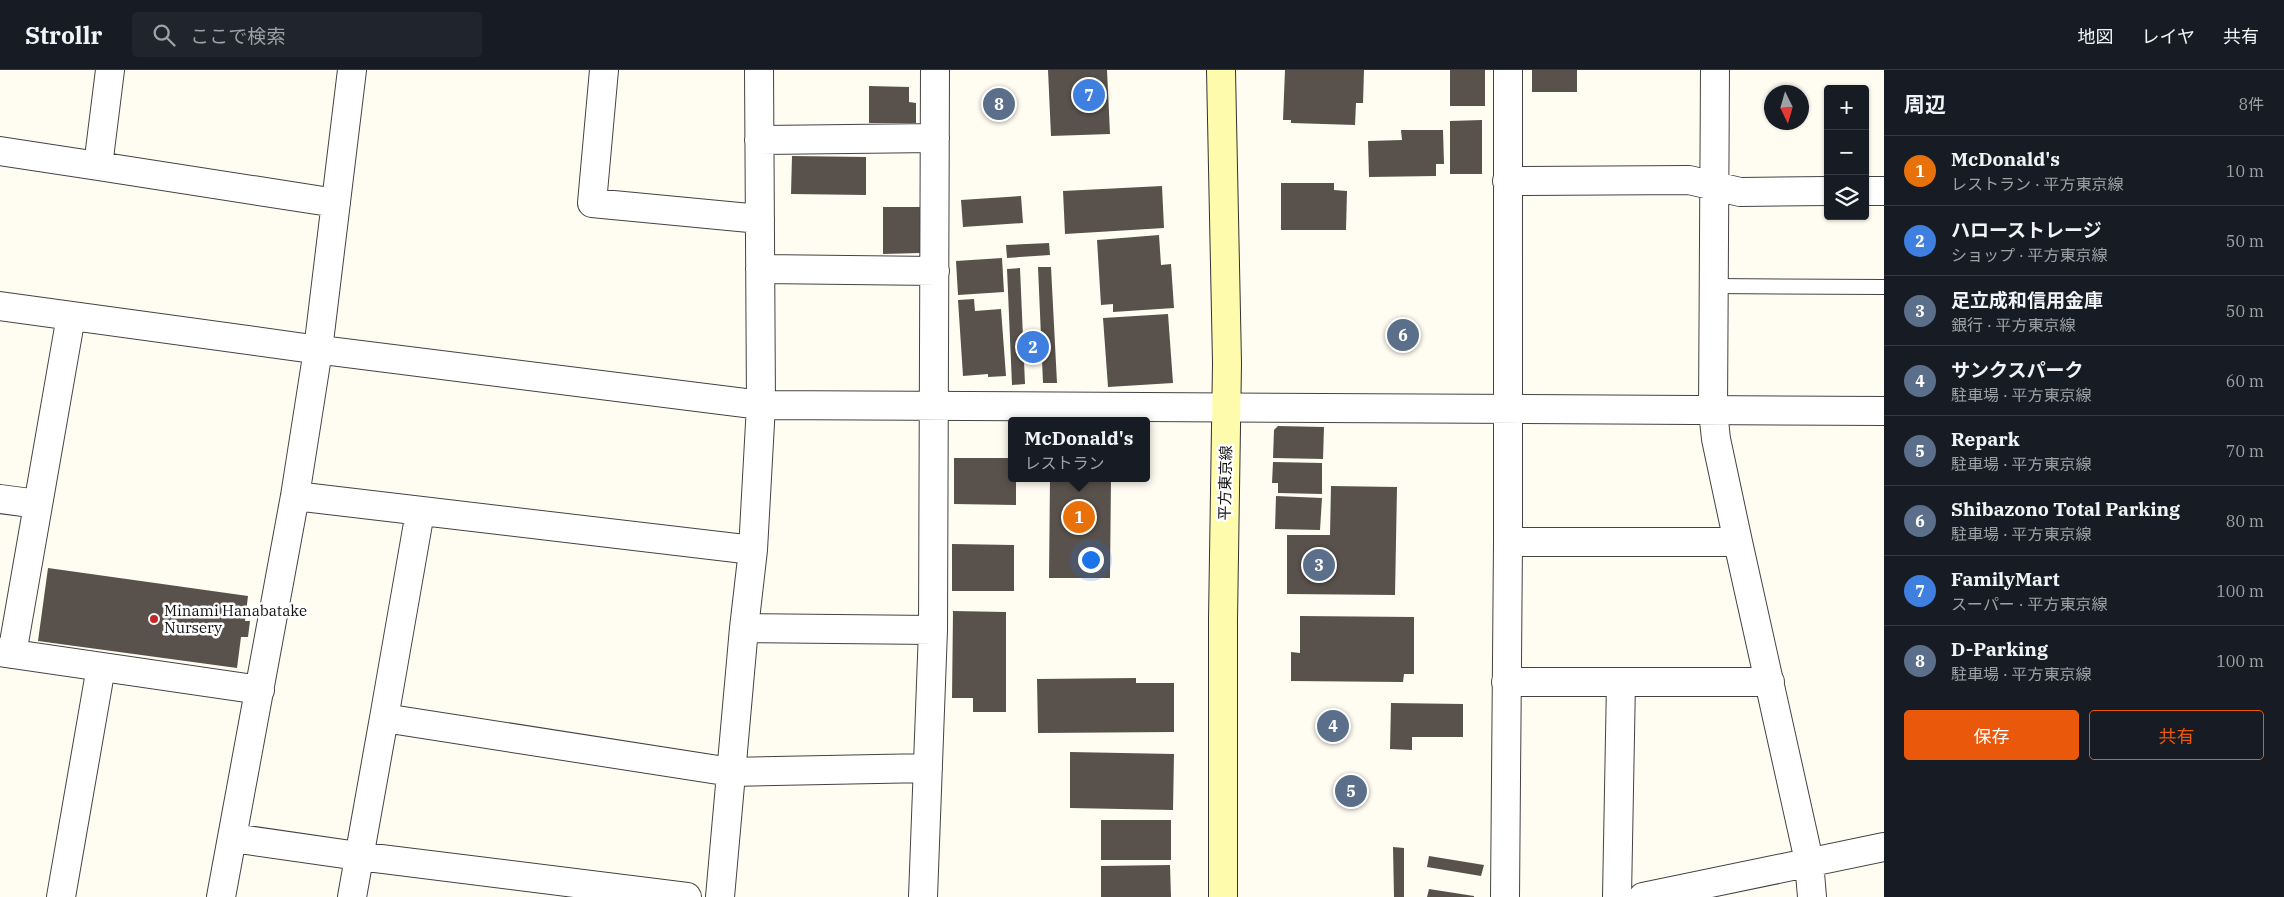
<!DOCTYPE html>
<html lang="ja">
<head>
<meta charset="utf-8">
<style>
  :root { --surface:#171b24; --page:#20242c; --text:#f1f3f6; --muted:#9ea1a6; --line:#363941; --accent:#ea580c }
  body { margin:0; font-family:"IBM Plex Serif","Noto Sans JP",serif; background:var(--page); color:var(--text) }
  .controls { position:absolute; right:15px; top:15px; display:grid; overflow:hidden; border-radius:5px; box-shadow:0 1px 4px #0004 }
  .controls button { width:45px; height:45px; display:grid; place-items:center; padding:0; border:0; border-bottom:1px solid var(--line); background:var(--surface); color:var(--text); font:25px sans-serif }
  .compass { position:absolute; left:1764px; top:15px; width:45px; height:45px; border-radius:50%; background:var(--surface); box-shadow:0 1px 4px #0004; rotate:175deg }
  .you { position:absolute; left:1090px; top:489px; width:18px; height:18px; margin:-12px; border:4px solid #fff; border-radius:50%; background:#1a73e8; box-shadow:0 0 0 8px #1a73e833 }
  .badge { display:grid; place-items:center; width:32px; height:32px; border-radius:50%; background:var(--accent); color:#fff; font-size:16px; font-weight:700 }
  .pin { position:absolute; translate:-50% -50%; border:2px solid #fff; box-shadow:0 1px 5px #0006 }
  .popup { position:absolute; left:1008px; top:347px; width:142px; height:65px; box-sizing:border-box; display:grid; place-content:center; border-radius:5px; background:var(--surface); filter:drop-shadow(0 1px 4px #0005); font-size:16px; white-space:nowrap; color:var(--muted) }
  .popup b { font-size:19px; color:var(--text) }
  .popup::after { content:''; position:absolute; left:50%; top:100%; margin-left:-10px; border:10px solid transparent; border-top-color:var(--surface) }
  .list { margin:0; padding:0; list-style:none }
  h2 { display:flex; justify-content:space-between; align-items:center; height:65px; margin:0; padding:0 20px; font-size:21px }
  h2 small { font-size:16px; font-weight:400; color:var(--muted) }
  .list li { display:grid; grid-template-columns:32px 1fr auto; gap:15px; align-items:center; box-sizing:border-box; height:70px; padding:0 20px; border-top:1px solid var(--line) }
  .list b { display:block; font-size:19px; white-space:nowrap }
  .list p { margin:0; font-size:16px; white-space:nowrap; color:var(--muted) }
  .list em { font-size:16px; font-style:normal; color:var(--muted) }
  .actions { display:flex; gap:10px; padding:15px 20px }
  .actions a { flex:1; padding:11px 0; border:1px solid var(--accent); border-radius:5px; text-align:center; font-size:18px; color:var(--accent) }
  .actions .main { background:var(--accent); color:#fff }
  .icon { flex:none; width:28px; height:28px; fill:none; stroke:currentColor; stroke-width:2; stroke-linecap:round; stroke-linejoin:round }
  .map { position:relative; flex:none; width:1884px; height:827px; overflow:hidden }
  header { display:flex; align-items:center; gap:30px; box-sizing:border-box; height:70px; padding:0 25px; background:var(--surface); border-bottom:1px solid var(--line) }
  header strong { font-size:24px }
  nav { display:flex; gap:28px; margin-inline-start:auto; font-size:18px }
  .search { width:350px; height:45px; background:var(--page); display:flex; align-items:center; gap:12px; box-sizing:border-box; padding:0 18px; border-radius:5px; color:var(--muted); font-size:19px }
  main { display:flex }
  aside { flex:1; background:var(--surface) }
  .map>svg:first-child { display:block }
  .building { fill:#59524c }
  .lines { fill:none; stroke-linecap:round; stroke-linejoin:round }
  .service-casing { stroke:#434343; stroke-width:16 }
  .minor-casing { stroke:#434343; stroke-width:30 }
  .secondary-casing { stroke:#323232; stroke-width:30 }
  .service { stroke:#fff; stroke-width:14 }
  .minor { stroke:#fff; stroke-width:28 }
  .secondary { stroke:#fffbad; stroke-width:28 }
  .poi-dot { fill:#c32725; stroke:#fff; stroke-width:2 }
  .labels { text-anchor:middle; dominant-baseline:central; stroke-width:5; stroke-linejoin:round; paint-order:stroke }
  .street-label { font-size:15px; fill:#101010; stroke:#fff }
  .poi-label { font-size:15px; fill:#101010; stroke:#fff; text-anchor:start }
</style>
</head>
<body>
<header>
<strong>Strollr</strong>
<div class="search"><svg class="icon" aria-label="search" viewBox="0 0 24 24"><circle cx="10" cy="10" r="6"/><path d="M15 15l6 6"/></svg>ここで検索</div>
<nav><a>地図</a><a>レイヤ</a><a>共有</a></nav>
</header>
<main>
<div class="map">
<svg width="1884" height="827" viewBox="0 0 1884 827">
  <rect width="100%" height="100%" fill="#fffdf2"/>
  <path class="building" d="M1048,0H1107L1110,64L1051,66Z
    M1285,0H1364L1363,33H1356L1355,55L1291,53V50H1283Z
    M1450,0H1485V36H1450Z
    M1532,0H1577V22H1532Z
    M869,16L909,17V32L916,33V53H869Z
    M1482,50V104H1450V51Z
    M1401,60H1443L1444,94H1436V106L1369,107L1368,71L1402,70Z
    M792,86L866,87V125L791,124Z
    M1281,113H1334V120L1347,121L1346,160H1281Z
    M1162,116L1164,158L1065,164L1063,121Z
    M1021,126L1023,153L963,157L961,130Z
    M883,137H920V183L883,184Z
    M1159,165L1161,195L1171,194L1174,238L1113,242V234L1101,235L1097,170Z
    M1049,173L1050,185L1007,188L1006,175Z
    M1002,188L1004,222L958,225L956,191Z
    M1038,197H1051L1057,313H1043Z
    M1020,198L1025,314L1012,315L1007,199Z
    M974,229L975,241L1001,239L1006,306L988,307V304L963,306L958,230Z
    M1168,244L1173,313L1108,317L1103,248Z
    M1278,356L1324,357L1323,389L1273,388L1274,360Z
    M954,388H1012V408H1016V435L954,434Z
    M1273,392L1322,393V424L1278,423V413H1272Z
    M1050,408H1111L1110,508H1049Z
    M1331,416L1397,417L1395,525L1287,524V465H1330Z
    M1276,426L1322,428L1320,460L1275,459Z
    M952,474L1014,475V521H952Z
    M48,498L248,526L245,551H250L248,567H241L237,598L38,571Z
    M953,541L1006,542V642H973V628H952Z
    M1300,546L1414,547V604H1404L1403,612L1291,611V582L1300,583Z
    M1136,608V613H1174V662L1038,663L1037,609Z
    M1391,633L1463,634V667H1412V680L1390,679Z
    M1070,682L1174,684L1173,740L1070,738Z
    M1101,750H1171V790H1101Z
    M1393,777L1404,778V827H1394Z
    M1429,786L1484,795L1481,806L1427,797Z
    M1170,795L1171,827H1101V796Z
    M1429,819L1474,826V827H1427Z"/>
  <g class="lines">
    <defs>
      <path id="service" d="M1714,216L1884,217"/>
      <path id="minor" d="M110,0L98,96L336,133
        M604,0L592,133L760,149
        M1715,0L1713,341L1716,369L1738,472L1809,791L1812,827
        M759,70L935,68
        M0,81L98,96
        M1507,111L1689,110L1740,122L1828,121
        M1865,121H1884
        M760,199L935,201
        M0,236L298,277L761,335L1884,341
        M295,426L753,480
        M0,429L38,434
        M420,442L384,648L731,702L928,698
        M1508,472H1738
        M744,558L933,560
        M0,582L260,620
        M12,584L71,246
        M1506,612H1770
        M233,768L358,786L687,827
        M61,827L101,597
        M221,827L295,426L318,280L352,0
        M352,827L384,648
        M720,827L744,558L753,480L761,335L759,0
        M923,827L933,560L935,0
        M1505,827L1508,472V0
        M1617,827L1621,612
        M1643,827L1884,777"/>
      <path id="secondary" d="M1221,0L1227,293L1223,550V827"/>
    </defs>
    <use href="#service" class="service-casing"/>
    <use href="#minor" class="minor-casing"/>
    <use href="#secondary" class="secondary-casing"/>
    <use href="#service" class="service"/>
    <use href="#minor" class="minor"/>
    <use href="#secondary" class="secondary"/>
  </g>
  <circle class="poi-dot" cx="154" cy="549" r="5"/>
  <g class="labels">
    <g class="street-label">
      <text transform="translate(1225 413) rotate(-89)">平方東京線</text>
    </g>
    <g class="poi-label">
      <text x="164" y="540">Minami Hanabatake<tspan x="164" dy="17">Nursery</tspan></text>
    </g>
  </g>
</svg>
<div class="controls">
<button>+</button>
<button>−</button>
<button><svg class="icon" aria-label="layers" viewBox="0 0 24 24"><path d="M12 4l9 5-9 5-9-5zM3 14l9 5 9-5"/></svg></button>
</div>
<svg class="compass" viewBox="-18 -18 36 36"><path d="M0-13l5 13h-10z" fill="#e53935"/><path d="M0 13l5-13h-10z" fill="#9ea1a6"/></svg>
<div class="you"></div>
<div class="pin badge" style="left:1079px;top:447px;background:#e8710a">1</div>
<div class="popup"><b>McDonald's</b>レストラン</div>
<div class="pin badge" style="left:1033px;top:277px;background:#3f7fe0">2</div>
<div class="pin badge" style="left:1319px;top:495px;background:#5c6f8a">3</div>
<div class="pin badge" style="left:1333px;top:656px;background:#5c6f8a">4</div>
<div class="pin badge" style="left:1351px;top:721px;background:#5c6f8a">5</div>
<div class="pin badge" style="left:1403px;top:265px;background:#5c6f8a">6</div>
<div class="pin badge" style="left:1089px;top:25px;background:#3f7fe0">7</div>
<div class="pin badge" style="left:999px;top:34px;background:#5c6f8a">8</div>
</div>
<aside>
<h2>周辺<small>8件</small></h2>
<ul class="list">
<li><span class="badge" style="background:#e8710a">1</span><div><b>McDonald's</b><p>レストラン · 平方東京線</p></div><em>10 m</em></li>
<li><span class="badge" style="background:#3f7fe0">2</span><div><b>ハローストレージ</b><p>ショップ · 平方東京線</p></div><em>50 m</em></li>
<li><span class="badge" style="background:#5c6f8a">3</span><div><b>足立成和信用金庫</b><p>銀行 · 平方東京線</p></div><em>50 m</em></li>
<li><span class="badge" style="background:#5c6f8a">4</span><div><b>サンクスパーク</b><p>駐車場 · 平方東京線</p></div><em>60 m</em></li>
<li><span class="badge" style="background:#5c6f8a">5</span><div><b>Repark</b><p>駐車場 · 平方東京線</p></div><em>70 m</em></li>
<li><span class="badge" style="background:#5c6f8a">6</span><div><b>Shibazono Total Parking</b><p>駐車場 · 平方東京線</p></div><em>80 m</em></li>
<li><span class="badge" style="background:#3f7fe0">7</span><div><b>FamilyMart</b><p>スーパー · 平方東京線</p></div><em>100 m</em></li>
<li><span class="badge" style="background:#5c6f8a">8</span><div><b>D-Parking</b><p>駐車場 · 平方東京線</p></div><em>100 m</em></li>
</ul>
<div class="actions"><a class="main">保存</a><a>共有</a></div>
</aside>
</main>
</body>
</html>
